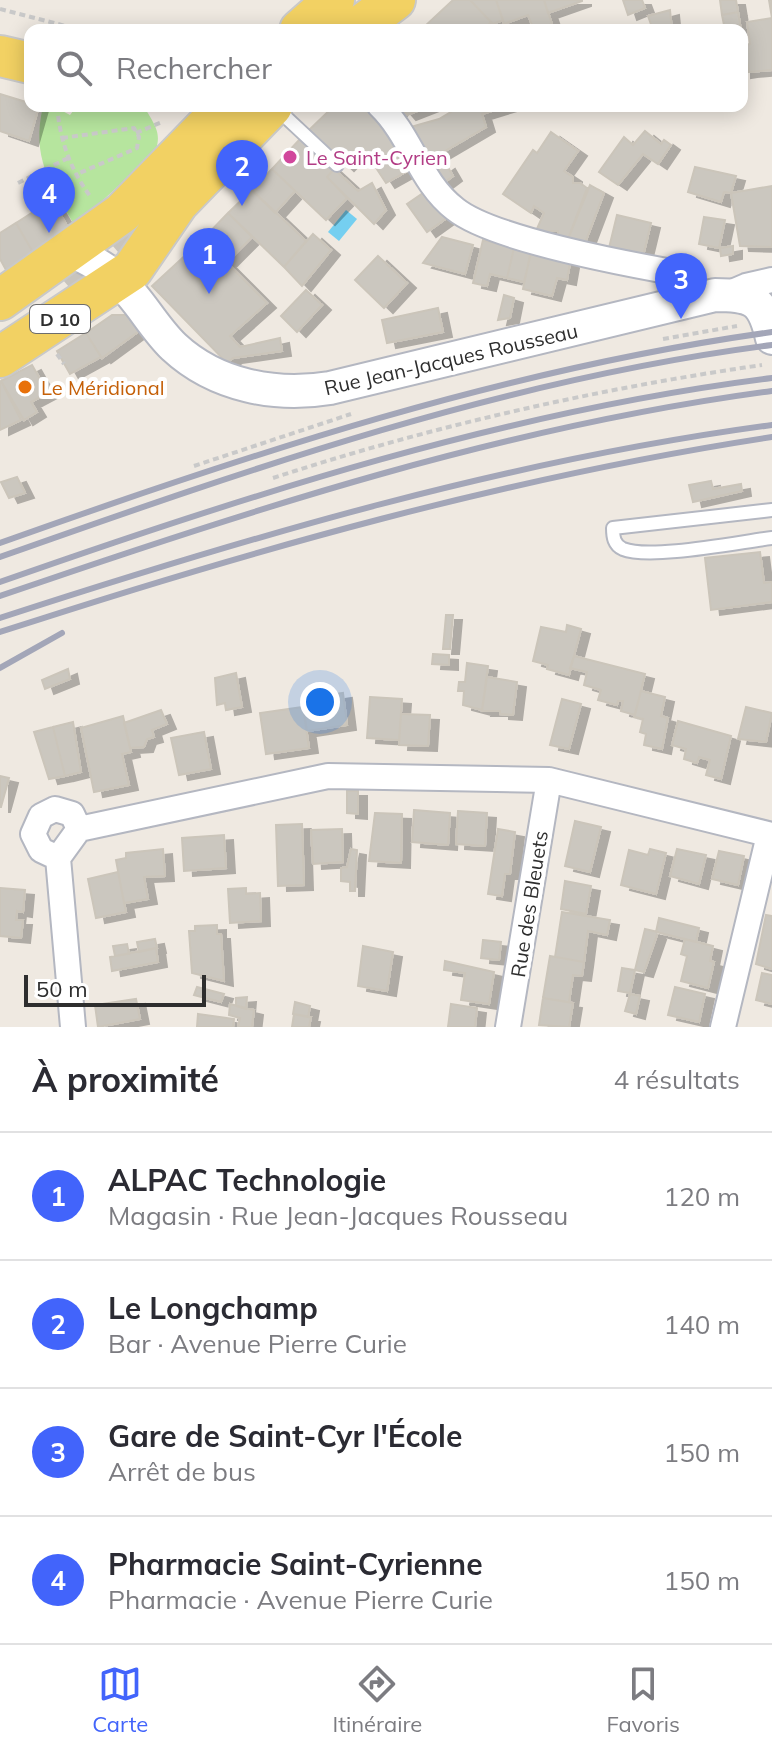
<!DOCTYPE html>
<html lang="fr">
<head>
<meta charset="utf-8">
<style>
  :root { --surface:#fff; --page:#f2f2f3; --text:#2b2b33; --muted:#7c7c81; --line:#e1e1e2; --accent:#4264fb }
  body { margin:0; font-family:Mulish,sans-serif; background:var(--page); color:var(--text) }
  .scale { position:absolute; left:24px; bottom:20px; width:182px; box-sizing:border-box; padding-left:8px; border:4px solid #2e2e2e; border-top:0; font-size:22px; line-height:28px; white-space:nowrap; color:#2e2e2e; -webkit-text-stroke:6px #fff; paint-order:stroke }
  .you { position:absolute; left:320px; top:702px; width:28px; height:28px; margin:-20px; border:6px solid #fff; border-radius:50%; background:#1a73e8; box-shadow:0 0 0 12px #1a73e833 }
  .badge { display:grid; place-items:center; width:52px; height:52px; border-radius:50%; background:var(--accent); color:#fff; font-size:26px; font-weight:700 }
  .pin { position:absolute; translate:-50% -66px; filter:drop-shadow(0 2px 4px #0008) }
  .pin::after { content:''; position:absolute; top:42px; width:28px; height:24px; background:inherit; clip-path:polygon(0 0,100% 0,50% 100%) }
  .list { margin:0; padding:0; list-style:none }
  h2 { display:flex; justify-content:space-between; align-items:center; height:104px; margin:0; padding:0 32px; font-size:34px }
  h2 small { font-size:26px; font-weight:400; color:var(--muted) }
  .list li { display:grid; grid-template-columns:52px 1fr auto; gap:24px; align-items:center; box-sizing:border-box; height:128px; padding:0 32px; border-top:2px solid var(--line) }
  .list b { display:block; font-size:30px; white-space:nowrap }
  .list p { margin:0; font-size:26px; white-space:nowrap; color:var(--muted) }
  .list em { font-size:26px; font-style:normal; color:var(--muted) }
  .icon { flex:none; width:44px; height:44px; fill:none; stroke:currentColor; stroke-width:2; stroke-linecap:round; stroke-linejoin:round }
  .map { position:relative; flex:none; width:772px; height:1027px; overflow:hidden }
  .search { position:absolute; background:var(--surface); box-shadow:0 4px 20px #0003; left:24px; right:24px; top:24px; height:88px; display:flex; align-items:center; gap:20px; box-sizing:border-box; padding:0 28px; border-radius:16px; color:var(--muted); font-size:30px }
  .sheet { height:616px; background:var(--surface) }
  nav { display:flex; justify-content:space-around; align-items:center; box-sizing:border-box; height:112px; border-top:2px solid var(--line); background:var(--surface); font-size:22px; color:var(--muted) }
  nav a { display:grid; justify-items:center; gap:4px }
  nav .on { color:var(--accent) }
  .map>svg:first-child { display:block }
  .park { fill:#b6e59e }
  .water { fill:#75cff0 }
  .building { fill:#cbc7bf; stroke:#cbc5ba; stroke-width:2; filter:url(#shadow) }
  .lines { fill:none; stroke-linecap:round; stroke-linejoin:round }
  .primary-tunnel { stroke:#c8c4bd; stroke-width:40; stroke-dasharray:40 20; stroke-linecap:butt }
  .service-casing { stroke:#b4b7c1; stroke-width:16 }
  .minor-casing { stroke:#b4b7c1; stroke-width:28 }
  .tertiary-casing { stroke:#b4b7c1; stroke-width:36 }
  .primary-casing { stroke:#c9c9c9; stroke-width:44 }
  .path { stroke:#c9c9c9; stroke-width:4; stroke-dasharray:6 4; stroke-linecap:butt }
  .service { stroke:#fff; stroke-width:12 }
  .minor { stroke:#fff; stroke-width:24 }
  .tertiary { stroke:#fff; stroke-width:32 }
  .primary { stroke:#f2d163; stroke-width:40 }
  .rail { stroke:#a3a6b8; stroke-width:6 }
  .hotel-dot { fill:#d1479c; stroke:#fff; stroke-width:3 }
  .food-dot { fill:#e8710a; stroke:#fff; stroke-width:3 }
  .labels { text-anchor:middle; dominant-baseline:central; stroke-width:8; stroke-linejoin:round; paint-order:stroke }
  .shield { fill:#fff; stroke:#6d6d6d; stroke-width:2 }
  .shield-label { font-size:18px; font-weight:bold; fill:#2e2e2e }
  .hotel-label { font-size:20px; fill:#b23c85; stroke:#fff; text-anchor:start }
  .street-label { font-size:20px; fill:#2e2e2e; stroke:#fff }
  .food-label { font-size:20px; fill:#c56008; stroke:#fff; text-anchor:start }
</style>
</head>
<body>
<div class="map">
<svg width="772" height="1027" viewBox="0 0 772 1027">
  <defs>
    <filter id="shadow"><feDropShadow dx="9" dy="5" stdDeviation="0" flood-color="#0004"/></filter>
  </defs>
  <rect width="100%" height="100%" fill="#efe9e1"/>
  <path class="park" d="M43,106H53L70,115L77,106L138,107L146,110C155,125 163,136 154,153L75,226C50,183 31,158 43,106Z"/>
  <path class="water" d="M346,210L357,219L339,241L328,232Z"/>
  <path class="building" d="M453,0H470L491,22L484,30H428L425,26Z
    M470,0H496L503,20L493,24Z
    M496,0H544L552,24L534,30L528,15L504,24Z
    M544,0H582V1L548,13Z
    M623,0H642L645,8L628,15Z
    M720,0H736L738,12L722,15Z
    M769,0H772V70L749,72L744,45L750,44L747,22L772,18Z
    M670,10L672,30H653L648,16Z
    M738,12L741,30H725L722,15Z
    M742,34L749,72L742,73Z
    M0,94L39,106L29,141L0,131Z
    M334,106H374L413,168L386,183L363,148L345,166L308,131Z
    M392,106H430L407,115L401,108L398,111Z
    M461,106H508L482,114L486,127L428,161L411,127L439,119Z
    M645,131L661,144L664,140L671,145L658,164L643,154L618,185L599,172L624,137L633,145Z
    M551,132L578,151L564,171L573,177V183H580L587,188L568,239L558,236V231H536L544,213L534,206L531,213L503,194L533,150L537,153Z
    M301,138L334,169L327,177L347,198L326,220L272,169Z
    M446,164L453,176L441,185L434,172Z
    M695,167L736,176L731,193L724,192L721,202L688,192Z
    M272,169L295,191L275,213L252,190Z
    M334,169L358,191L372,183L386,210L374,224L327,177Z
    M590,185L604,193L585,243L568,239Z
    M772,186V247L740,246L731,193Z
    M432,187L451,215L427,232L407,204Z
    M252,190L306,241L284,267L228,213Z
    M52,200L70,231L34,254L16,223Z
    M228,213L252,237L227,262L203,239Z
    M617,215L651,223L643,256L609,248Z
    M704,217L725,220L719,248L699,244Z
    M16,223L34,254L6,270L0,259V233Z
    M313,234L331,250L302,286L284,267Z
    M442,237L473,245L465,274L423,263Z
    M203,239L267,303L230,336L240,347L280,338L282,351L233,358L227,363L152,286Z
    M483,240L514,248L507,278L490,274L487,286L473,283Z
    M532,246L570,263L567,280L557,278L552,296L523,289Z
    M733,246V254L721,256L720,248Z
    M514,248L531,253L524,282L507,278Z
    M378,256L407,283L384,308L355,280Z
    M306,290L322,305L297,332L281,316Z
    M504,295L514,298L510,318L498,320Z
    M438,308L443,332L387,343L382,320Z
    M112,315H128L139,331L102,358L86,333Z
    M86,333L101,357L70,374L57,351Z
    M32,365L48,393L31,402L37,412L24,420L1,381Z
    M1,381L21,420L0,430V382Z
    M17,477L25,493L9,498L1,482Z
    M711,481L713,489L741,484L742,491L693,502L689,485Z
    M760,552L764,583L772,582V602L711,610L705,558Z
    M446,615H453L450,649H443Z
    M567,625L581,629L569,675L547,669L548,665L533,661L541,627L566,632Z
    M433,654L449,655V665L432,664Z
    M574,656L645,674L635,715L621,711L623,701H618L617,705L598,700L601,690L584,685L587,672L570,668Z
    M467,663L488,666L482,710L463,705L464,691H458L459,682H465Z
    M68,669L70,679L45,689L42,680Z
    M236,673L242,707L226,710L225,703L217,705L215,678Z
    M487,677L517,682L513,715L500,714V711H482Z
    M641,691L665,697L661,716L668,718L662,749L644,745L646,734L640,732L643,719L634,717Z
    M343,693L347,725L307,731L302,699Z
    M370,697L402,699L399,740L367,738Z
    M562,699L581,704L569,749L550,745Z
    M303,707L309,748L266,754L260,713Z
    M746,707L772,713L766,742L738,739Z
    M161,710L167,724L152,730L154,737L147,739L144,747L130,748L124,723Z
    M401,714L430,715L428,746L399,745Z
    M123,716L131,752L122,754L129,785L94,792L81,728Z
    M678,721L731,736L721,779L706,775L710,760L699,757L697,763L684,759L686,749L672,745Z
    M73,722L81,772L65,776L53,727Z
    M53,727L65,776L49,779L34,732Z
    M204,732L211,769L179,775L171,738Z
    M0,776L9,778L1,807H0Z
    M347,791H358V814L347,813Z
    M414,810L450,813L448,845L412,842Z
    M458,811L487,813L485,846L456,844Z
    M375,813L402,814L401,863L369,861Z
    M575,821L601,827L590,872L565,866Z
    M302,824L304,885L278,886L276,825Z
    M342,829L343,862L313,864L311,830Z
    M498,829L515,832L510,874H505L502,896L488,894Z
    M224,835L226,868L184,871L182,838Z
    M163,849L165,876L144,877L148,899L124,903L116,860L126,858V853Z
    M351,849L357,850L355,891H350V882L341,881V868L347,867Z
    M650,849L666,853L656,894L621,885L629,850L648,855Z
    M677,849L706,855L699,884L670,876Z
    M719,851L744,856L738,885L712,879Z
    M118,872L126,912L96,918L88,879Z
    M565,881L591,886L586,914L561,909Z
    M0,888L25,890L23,912L17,911L16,920H23L21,938L0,936Z
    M246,888V894L260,893L261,921L230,923L228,889Z
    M562,912L610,920L607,935L588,931L584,962L555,957Z
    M766,915L772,916V969L756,964Z
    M659,918L699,928L696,942L656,932Z
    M217,925V934H221L224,981L192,973L189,931H195V926Z
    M645,929L658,932L644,972L635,970Z
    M155,939L157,948L139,952L137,942Z
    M685,939L713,946L710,961L714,962L708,988L681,981L687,956L681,954Z
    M483,940L501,942L499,960L481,958Z
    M127,944L129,954L115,956L113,946Z
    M363,946L393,952L387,991L358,986Z
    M156,948L158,962L112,971L110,957Z
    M550,956L584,962L582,976L573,975L569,1002L543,998Z
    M445,961L494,972L489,1004L461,1000L465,973L444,970Z
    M622,968L635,970L630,993L618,991Z
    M762,973L772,975V1004L756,1000Z
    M197,987L224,994L221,1002L194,995Z
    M675,987L705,994L699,1022L668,1015Z
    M630,994L640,996L636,1014L625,1011Z
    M247,997L246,1009L236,1006V998Z
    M543,998L573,1003L569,1027L539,1025Z
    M136,999L140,1019L98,1027L95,1005Z
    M295,1002L310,1006L308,1017L293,1014Z
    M230,1004L254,1010L252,1027H238L240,1018L229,1015Z
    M451,1004L477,1008L475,1027H448Z
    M198,1014L234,1019L233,1027H197Z
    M294,1014L311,1017L309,1027H292Z"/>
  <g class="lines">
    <path class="primary-tunnel" d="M321,30L361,0
      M69,287L169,201"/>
    <defs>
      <path id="service" d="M276,108L337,165
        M772,510L613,528C613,537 614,545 623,549C650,560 739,542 772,538"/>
      <path id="minor" d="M380,106C411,136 420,182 455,209C492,239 627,264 678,273
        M725,295L746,286L772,280
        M58,858L79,829L328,776L549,780L772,835
        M58,858L73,1027
        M58,858L41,850L33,834L41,816L55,809L72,814L79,829
        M508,1027L549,780
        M723,1027L769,835"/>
      <path id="tertiary" d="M72,251C88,259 106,268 119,281C140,300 153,327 174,347C216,386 276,397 330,388L715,295C754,295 763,300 772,338"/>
      <path id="primary" d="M300,30L334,0
        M355,30L395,0
        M0,56L30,63
        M0,300L122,213L226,106
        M0,357L132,270L178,203L272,106"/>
    </defs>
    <use href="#service" class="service-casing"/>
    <use href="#minor" class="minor-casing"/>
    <use href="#tertiary" class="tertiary-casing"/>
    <use href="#primary" class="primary-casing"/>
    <path class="path" d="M0,9L81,30
      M83,30L131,26
      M57,106C60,140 70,169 90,196
      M136,133L162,122
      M62,138L134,128L139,137L137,148L75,175
      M18,183L68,158
      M663,339L737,326
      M57,354L64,364
      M194,466L351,414
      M273,478C432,426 596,389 762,365"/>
    <use href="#service" class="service"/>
    <use href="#minor" class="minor"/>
    <use href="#tertiary" class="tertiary"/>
    <use href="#primary" class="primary"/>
    <path class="rail" d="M0,543C252,453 506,369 772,332
      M0,557C252,468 506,379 772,345
      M0,582C250,494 508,411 772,378
      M0,596C252,509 507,426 772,391
      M0,618C252,536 509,460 772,425
      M0,632C252,550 509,477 772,437
      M0,668L62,633"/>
  </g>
  <circle class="hotel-dot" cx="290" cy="157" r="8"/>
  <circle class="food-dot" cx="25" cy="387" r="8"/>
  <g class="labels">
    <rect class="shield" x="30" y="305" width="60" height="28" rx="6"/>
    <g class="shield-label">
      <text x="60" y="319">D 10</text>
    </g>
    <g class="hotel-label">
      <text x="306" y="157">Le Saint-Cyrien</text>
    </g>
    <g class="street-label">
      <text transform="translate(451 359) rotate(-13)">Rue Jean-Jacques Rousseau</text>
      <text transform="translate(529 904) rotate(-81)">Rue des Bleuets</text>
    </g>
    <g class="food-label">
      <text x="41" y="387">Le Méridional</text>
    </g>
  </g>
</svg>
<div class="scale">50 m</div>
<div class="you"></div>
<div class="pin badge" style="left:209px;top:294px">1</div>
<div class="pin badge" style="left:242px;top:206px">2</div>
<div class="pin badge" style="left:681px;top:319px">3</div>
<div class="pin badge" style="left:49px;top:233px">4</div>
<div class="search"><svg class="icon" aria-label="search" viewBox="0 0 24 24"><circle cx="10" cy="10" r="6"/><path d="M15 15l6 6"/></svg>Rechercher</div>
</div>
<section class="sheet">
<h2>À proximité<small>4 résultats</small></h2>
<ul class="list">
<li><span class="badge">1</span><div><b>ALPAC Technologie</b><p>Magasin · Rue Jean-Jacques Rousseau</p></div><em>120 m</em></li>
<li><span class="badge">2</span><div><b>Le Longchamp</b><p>Bar · Avenue Pierre Curie</p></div><em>140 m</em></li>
<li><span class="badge">3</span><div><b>Gare de Saint-Cyr l'École</b><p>Arrêt de bus</p></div><em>150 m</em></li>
<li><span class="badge">4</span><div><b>Pharmacie Saint-Cyrienne</b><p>Pharmacie · Avenue Pierre Curie</p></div><em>150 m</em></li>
</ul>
</section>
<nav>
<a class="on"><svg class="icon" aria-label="map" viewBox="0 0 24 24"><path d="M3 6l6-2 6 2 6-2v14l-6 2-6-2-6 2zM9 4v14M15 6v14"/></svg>Carte</a>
<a><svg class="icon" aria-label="directions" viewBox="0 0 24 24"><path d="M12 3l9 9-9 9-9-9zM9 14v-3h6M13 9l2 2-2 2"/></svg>Itinéraire</a>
<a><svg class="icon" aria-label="saved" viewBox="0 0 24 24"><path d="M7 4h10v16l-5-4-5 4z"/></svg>Favoris</a>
</nav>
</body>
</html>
